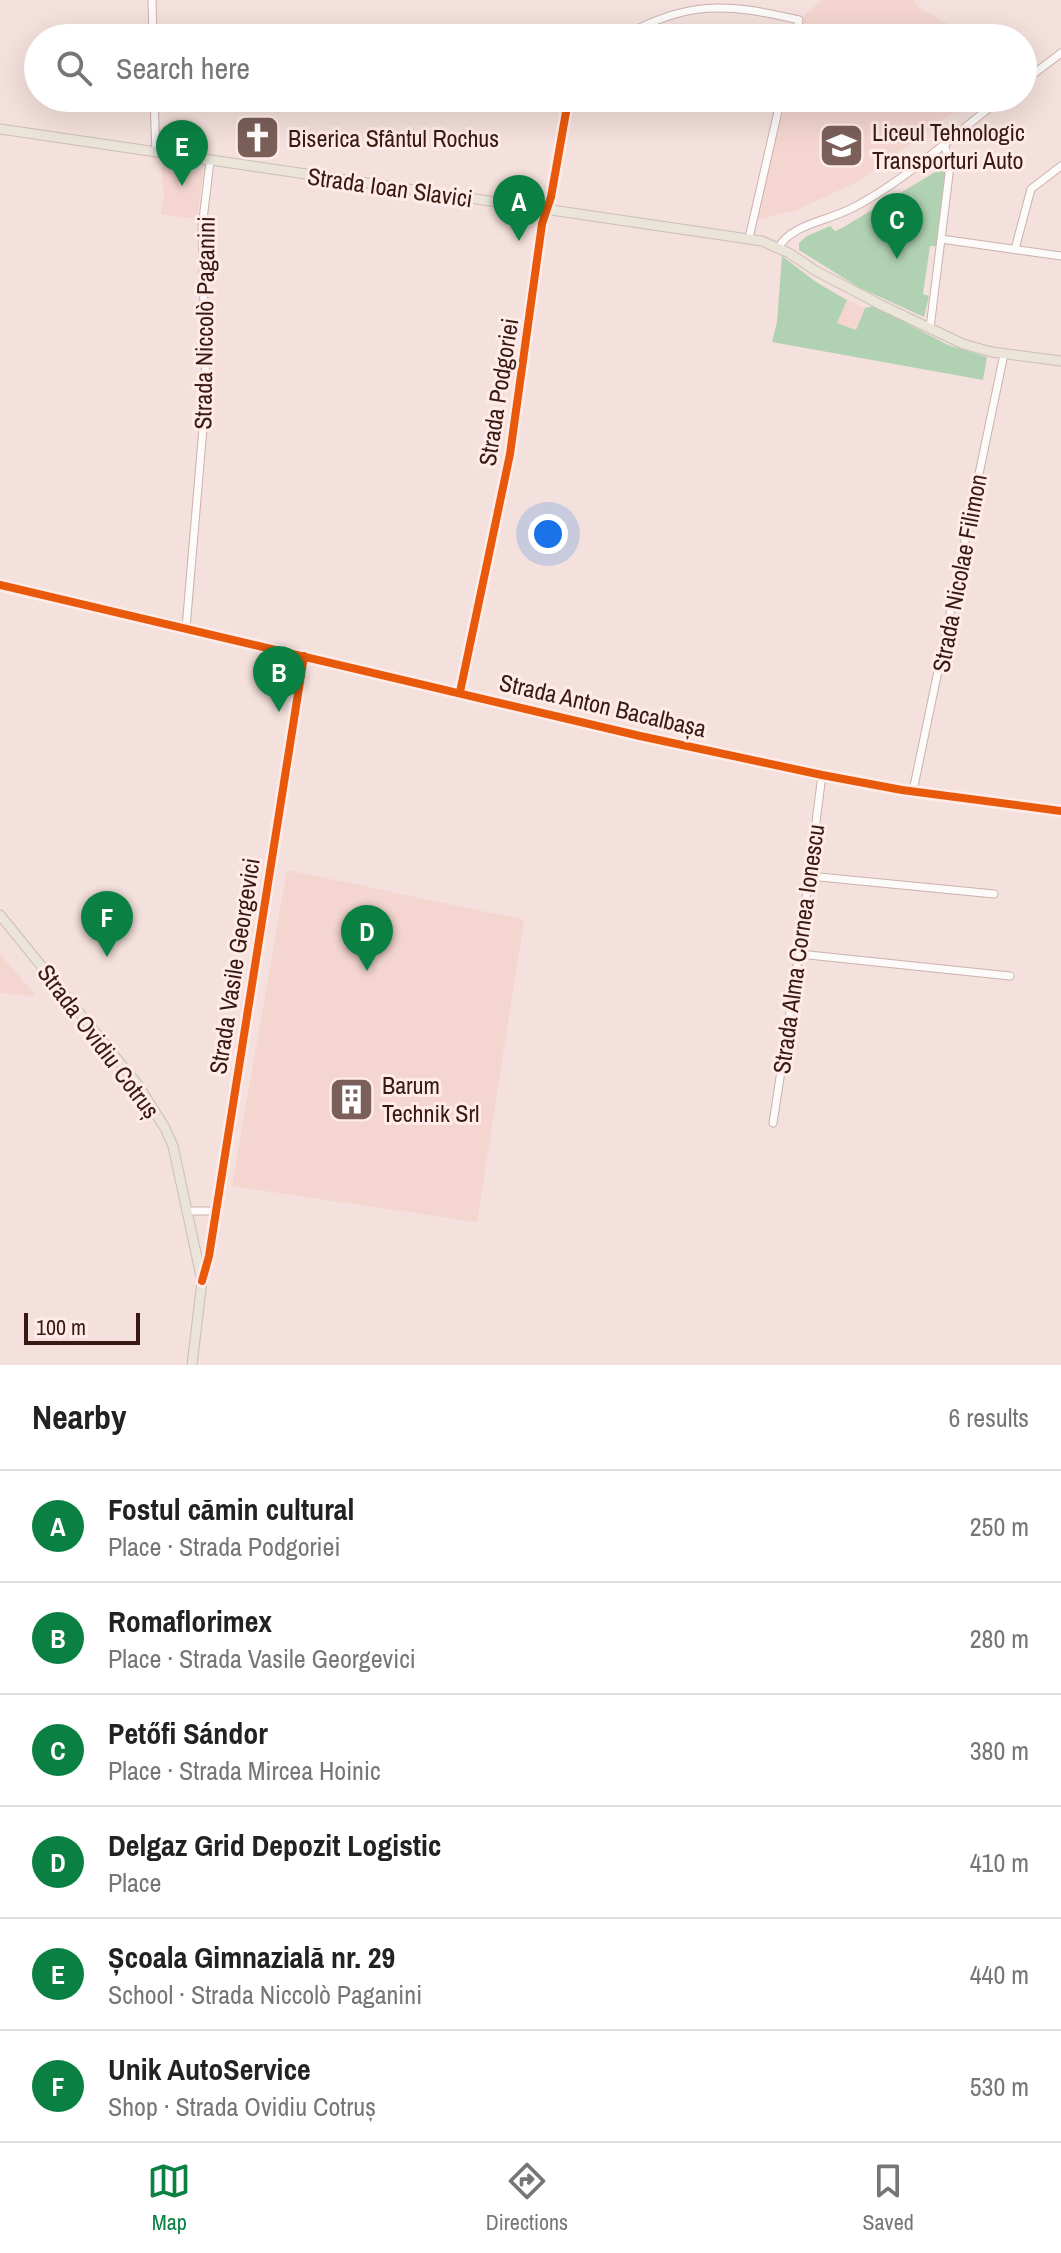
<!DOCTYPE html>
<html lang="en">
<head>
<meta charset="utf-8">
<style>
  :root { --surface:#fff; --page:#f2f2f2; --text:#222; --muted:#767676; --line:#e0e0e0; --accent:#0b8043 }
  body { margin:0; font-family:"Archivo Narrow",sans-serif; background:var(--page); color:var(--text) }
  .scale { position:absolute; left:24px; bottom:20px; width:116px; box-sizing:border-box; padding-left:8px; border:4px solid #3a1912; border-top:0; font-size:22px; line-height:28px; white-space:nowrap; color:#3a1912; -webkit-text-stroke:6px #ffece8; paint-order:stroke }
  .you { position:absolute; left:548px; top:534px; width:28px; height:28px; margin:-20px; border:6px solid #fff; border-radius:50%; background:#1a73e8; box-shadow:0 0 0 12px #1a73e833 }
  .badge { display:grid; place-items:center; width:52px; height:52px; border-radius:50%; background:var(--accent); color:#fff; font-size:26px; font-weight:700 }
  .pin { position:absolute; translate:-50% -66px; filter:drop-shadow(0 2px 4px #0008) }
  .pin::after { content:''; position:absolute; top:42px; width:28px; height:24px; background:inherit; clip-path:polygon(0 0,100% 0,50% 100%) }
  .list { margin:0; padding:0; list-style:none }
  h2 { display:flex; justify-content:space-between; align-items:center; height:104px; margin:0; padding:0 32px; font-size:34px }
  h2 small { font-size:26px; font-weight:400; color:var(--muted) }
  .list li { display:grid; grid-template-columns:52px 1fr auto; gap:24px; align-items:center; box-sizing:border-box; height:112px; padding:0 32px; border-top:2px solid var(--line) }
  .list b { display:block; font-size:30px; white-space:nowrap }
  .list p { margin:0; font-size:26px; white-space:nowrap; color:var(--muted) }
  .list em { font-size:26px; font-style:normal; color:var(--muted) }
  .icon { flex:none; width:44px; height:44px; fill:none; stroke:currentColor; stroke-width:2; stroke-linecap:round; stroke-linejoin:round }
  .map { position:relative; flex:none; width:1061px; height:1365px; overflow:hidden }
  .search { position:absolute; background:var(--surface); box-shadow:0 8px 32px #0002; left:24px; right:24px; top:24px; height:88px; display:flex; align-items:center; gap:20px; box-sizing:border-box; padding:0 28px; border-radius:44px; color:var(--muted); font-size:30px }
  .sheet { height:776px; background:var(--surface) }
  nav { display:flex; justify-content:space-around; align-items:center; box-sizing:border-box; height:112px; border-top:2px solid var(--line); background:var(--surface); font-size:22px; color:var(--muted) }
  nav a { display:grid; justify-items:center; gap:4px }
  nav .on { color:var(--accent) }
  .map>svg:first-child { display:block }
  .built { fill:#f4d5cf }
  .green { fill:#b1d2b2 }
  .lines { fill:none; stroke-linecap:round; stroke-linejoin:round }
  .minor-casing { stroke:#cbb2ad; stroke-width:9 }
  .major-casing { stroke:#ccbdba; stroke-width:11 }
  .minor { stroke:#fdfafa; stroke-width:7 }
  .major { stroke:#eae4d9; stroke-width:9 }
  .cycleway-casing { stroke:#ffece8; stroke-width:13 }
  .cycleway { stroke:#e8590c; stroke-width:8 }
  .labels { text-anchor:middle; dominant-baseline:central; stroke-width:6; stroke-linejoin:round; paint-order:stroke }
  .poi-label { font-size:24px; fill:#3a1912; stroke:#ffece8; text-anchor:start }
  .street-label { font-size:24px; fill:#3a1912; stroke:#ffece8 }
</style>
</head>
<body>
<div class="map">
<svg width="1061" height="1365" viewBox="0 0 1061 1365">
  <rect width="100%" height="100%" fill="#f4e0dc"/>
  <path class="built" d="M822,0H914L919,8L959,30L949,38H798L805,14Z
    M784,98H948L957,110L859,181L797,210L757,220Z
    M161,166L203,173L197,219L161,214L164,196Z
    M847,300L865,308L856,330L837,323Z
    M287,870L524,920L477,1222L232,1186Z
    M0,954L36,996L0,993Z"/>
  <path class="green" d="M942,168L946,170L936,246H930L923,294L929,296L924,317L858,287L799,250V243L807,236L830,226L835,231L842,228Z
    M782,256L816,282L847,300L837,323L856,330L865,308L874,306L948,345L987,357L983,380L772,342L777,322Z"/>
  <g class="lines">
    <defs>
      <path id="minor" d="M152,0L153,38
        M620,38C687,0 726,3 799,20L795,38
        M1023,82L1061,53
        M154,98L156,153
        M749,238L781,98
        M941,239L1061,256
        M779,247C791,225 826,221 848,210C899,186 956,133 1002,98
        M1015,249L1031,189L1061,166
        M930,328L950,166L944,142
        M0,585L640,736L822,775L902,790L1061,811
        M186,628L206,393L202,228L210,161
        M460,692L510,454L542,224L551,197L566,112L571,98
        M913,791L1004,354
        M809,876L994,894
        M799,954L1010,976
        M773,1123L799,954L822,775
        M188,1211H215
        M203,1281L209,1256L304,656"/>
      <path id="major" d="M0,129L762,241L789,253L816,271L881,305L963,344L992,352L1061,361
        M0,915L138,1085L165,1128L173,1146L202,1281L192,1365"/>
    </defs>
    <use href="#minor" class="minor-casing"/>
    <use href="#major" class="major-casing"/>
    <use href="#minor" class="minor"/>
    <use href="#major" class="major"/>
    <defs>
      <path id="cycleway" d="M0,585L640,736L822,775L902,790L1061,811
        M460,692L510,454L542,224L551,197L566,112L571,98
        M202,1281L209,1256L304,656"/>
    </defs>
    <use href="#cycleway" class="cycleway-casing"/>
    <use href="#cycleway" class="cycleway"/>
  </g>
  <defs>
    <symbol id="church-square" viewBox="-11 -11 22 22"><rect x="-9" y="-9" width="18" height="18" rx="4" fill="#7b5f59" stroke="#ffece8"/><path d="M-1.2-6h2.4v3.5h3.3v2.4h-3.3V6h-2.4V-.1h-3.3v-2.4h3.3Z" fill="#fff"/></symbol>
    <symbol id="school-square" viewBox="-11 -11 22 22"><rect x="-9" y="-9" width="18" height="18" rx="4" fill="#7b5f59" stroke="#ffece8"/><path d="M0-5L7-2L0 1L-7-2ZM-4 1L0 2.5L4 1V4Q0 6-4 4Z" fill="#fff"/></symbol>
    <symbol id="building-square" viewBox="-11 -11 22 22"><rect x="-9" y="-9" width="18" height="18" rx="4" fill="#7b5f59" stroke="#ffece8"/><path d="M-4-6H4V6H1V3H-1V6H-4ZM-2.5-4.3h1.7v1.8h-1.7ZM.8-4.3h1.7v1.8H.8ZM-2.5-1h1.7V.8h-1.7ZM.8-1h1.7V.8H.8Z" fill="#fff"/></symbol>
  </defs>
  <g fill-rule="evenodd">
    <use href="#church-square" x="232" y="112" width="51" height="51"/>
    <use href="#school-square" x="816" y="120" width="51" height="51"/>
    <use href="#building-square" x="326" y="1074" width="51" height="51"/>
  </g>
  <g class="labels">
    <g class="poi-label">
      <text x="872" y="132">Liceul Tehnologic<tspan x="872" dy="28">Transporturi Auto</tspan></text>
      <text x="288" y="138">Biserica Sfântul Rochus</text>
      <text x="382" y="1085">Barum<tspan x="382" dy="28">Technik Srl</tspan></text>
    </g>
    <g class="street-label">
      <text transform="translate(390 187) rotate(8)">Strada Ioan Slavici</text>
      <text transform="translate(204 323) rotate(-89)">Strada Niccolò Paganini</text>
      <text transform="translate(498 392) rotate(-81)">Strada Podgoriei</text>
      <text transform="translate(959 573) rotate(-79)">Strada Nicolae Filimon</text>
      <text transform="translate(603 705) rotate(13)">Strada Anton Bacalbașa</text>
      <text transform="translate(798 949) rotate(-82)">Strada Alma Cornea Ionescu</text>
      <text transform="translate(234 966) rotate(-81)">Strada Vasile Georgevici</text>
      <text transform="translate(99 1041) rotate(53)">Strada Ovidiu Cotruș</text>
    </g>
  </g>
</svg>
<div class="scale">100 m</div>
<div class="you"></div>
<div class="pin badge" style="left:519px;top:241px">A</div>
<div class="pin badge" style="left:279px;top:712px">B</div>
<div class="pin badge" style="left:897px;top:259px">C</div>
<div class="pin badge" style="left:367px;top:971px">D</div>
<div class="pin badge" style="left:182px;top:186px">E</div>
<div class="pin badge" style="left:107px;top:957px">F</div>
<div class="search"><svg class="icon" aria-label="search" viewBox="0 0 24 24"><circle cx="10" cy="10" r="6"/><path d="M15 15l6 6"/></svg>Search here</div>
</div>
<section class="sheet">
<h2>Nearby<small>6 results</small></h2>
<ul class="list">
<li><span class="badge">A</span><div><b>Fostul cămin cultural</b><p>Place · Strada Podgoriei</p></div><em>250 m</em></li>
<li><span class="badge">B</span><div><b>Romaflorimex</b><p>Place · Strada Vasile Georgevici</p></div><em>280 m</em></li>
<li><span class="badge">C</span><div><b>Petőfi Sándor</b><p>Place · Strada Mircea Hoinic</p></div><em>380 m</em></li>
<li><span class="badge">D</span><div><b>Delgaz Grid Depozit Logistic</b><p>Place</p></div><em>410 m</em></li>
<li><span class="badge">E</span><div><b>Școala Gimnazială nr. 29</b><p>School · Strada Niccolò Paganini</p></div><em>440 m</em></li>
<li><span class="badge">F</span><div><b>Unik AutoService</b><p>Shop · Strada Ovidiu Cotruș</p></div><em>530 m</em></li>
</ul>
</section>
<nav>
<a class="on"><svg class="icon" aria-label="map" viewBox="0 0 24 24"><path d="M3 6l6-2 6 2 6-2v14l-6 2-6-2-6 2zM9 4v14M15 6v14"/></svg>Map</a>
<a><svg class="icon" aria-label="directions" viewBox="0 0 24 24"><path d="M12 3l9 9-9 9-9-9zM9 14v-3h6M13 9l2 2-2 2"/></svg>Directions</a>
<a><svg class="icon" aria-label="saved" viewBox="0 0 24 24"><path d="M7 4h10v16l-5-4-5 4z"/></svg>Saved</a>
</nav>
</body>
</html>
